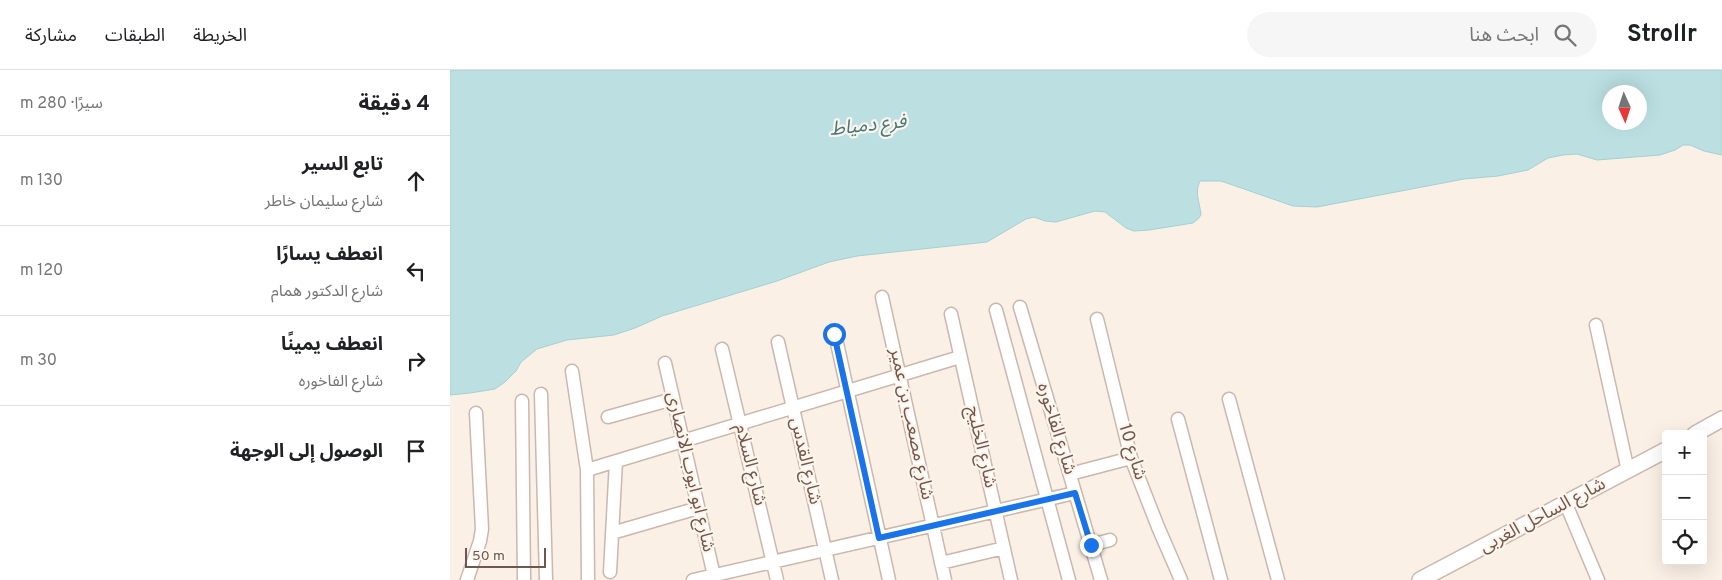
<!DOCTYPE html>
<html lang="ar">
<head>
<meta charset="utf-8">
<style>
  :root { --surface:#fff; --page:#f6f6f6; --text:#202124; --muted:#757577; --line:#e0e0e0 }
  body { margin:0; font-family:Overpass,"Noto Sans Arabic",sans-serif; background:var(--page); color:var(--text); direction:rtl }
  .controls { position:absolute; right:15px; bottom:15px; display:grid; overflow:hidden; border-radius:5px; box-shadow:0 5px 20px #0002 }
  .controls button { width:45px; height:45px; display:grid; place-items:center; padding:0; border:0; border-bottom:1px solid var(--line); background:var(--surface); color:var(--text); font:25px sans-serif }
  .compass { position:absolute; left:1152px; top:15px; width:45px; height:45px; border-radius:50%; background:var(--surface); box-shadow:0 5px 20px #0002; rotate:177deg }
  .scale { position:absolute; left:15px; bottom:12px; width:81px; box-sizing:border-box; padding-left:5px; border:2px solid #71564d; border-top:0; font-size:14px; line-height:18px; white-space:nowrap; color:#71564d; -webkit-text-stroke:4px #fdf5eb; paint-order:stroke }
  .stop { position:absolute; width:15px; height:15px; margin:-11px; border:4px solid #1a73e8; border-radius:50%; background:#fff }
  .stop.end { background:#1a73e8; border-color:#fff; box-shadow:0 1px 5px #0008 }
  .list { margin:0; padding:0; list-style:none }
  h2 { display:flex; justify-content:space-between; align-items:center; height:65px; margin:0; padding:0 20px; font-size:21px }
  h2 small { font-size:16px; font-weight:400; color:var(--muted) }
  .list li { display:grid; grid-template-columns:32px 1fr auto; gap:15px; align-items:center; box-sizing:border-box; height:90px; padding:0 20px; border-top:1px solid var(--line) }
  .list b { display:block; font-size:19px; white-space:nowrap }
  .list p { margin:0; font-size:16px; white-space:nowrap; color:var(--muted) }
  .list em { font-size:16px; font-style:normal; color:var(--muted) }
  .icon { flex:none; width:28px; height:28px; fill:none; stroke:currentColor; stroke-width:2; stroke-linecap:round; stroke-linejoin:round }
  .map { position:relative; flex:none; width:1272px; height:510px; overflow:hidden; direction:ltr }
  header { display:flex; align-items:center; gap:30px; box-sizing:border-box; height:70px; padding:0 25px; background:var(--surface); border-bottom:1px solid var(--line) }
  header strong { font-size:24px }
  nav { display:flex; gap:28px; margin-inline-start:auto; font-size:18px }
  .search { width:350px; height:45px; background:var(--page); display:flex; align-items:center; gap:12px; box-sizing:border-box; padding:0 18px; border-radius:28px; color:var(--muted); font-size:19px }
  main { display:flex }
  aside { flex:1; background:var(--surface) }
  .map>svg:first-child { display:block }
  .water { fill:#bce0e2; stroke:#a3d0d3; fill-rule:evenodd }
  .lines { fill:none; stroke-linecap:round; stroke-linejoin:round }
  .minor-casing { stroke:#cbb7ad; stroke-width:15 }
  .tertiary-casing { stroke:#cbb7ad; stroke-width:18 }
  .minor { stroke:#fff; stroke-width:12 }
  .tertiary { stroke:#fff; stroke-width:15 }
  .route { stroke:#1a73e8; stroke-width:6 }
  .labels { text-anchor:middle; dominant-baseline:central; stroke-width:4.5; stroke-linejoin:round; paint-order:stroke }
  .street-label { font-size:18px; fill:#71564d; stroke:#fdf5eb }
  .water-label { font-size:19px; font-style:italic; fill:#45787c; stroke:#fdf5eb }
</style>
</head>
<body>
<header>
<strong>Strollr</strong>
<div class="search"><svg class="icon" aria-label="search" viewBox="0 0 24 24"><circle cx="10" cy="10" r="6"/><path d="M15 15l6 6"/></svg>ابحث هنا</div>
<nav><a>الخريطة</a><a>الطبقات</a><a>مشاركة</a></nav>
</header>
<main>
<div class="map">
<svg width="1272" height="510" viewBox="0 0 1272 510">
  <rect width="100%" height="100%" fill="#faf0e5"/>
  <path class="water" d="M0,0H1272V85L1254,81L1240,75H1233L1225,80L1210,85L1147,90L1127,84L1113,85L1098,88L1078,100L1048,106L1014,109L867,137L843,136L771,111H750C744,123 750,132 751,145L748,149L743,153L699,160L684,161L676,158L655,142L645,141L606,152L595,151L584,147L576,149L537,172L407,186L379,192L327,211L212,246L185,258L164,265L117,270L87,279L71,292L66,301L55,312L45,319L20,323L0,325ZM1160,22H1190V52H1160Z"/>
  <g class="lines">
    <defs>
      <path id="minor" d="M432,227L495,510
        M570,237L651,510
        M546,240L619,510
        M501,244L561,510
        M647,249L681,388L708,457L731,510
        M1146,255L1178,401
        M385,264L439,510
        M328,272L382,510
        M272,279L327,510
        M215,293L265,510
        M122,301L137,400L138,510
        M91,324L96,510
        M779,329L828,510
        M72,331L74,510
        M158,347L223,329
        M728,349L771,510
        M137,400L510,287
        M620,404L681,388
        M1116,434L1148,510
        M162,463L248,438
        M641,475L660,470
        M491,493L554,478
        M160,502L166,391
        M17,510L30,471L32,459L26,343
        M243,510L625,423"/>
      <path id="tertiary" d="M1245,364L1272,349
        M970,510L1216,380"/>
    </defs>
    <use href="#minor" class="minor-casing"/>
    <use href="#tertiary" class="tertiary-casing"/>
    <use href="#minor" class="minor"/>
    <use href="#tertiary" class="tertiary"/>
  </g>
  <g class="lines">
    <path class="route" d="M384,264L429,468L625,423L641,475"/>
  </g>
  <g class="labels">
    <g class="street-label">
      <text transform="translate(461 354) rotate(78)">شارع مصعب بن عمير</text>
      <text transform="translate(606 359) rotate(73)">شارع الفاخوره</text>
      <text transform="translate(531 377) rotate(77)">شارع الخليج</text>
      <text transform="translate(682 382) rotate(73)">شارع 10</text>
      <text transform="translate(355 391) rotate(77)">شارع القدس</text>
      <text transform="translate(300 395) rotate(76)">شارع السلام</text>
      <text transform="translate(240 402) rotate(77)">شارع ابو ايوب الانصارى</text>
      <text transform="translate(1093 446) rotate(-28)">شارع الساحل الغربى</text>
    </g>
    <g class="water-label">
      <text transform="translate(418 56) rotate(-6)">فرع دمياط</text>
    </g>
  </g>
</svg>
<div class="controls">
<button>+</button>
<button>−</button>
<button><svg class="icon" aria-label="locate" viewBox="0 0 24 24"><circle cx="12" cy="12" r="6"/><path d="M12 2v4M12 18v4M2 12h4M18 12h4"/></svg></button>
</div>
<svg class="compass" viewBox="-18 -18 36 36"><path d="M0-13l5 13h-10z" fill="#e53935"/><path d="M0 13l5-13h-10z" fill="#757577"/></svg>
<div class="scale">50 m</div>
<div class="stop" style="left:384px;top:264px"></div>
<div class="stop end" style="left:641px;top:475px"></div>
</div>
<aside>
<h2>4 دقيقة<small>سيرًا · 280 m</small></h2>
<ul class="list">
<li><svg class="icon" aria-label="ahead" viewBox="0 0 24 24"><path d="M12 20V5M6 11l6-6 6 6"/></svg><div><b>تابع السير</b><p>شارع سليمان خاطر</p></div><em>130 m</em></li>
<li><svg class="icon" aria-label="left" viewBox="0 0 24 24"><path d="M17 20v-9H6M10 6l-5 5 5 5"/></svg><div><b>انعطف يسارًا</b><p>شارع الدكتور همام</p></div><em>120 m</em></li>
<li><svg class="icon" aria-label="right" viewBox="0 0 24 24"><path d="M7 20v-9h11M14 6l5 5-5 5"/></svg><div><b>انعطف يمينًا</b><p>شارع الفاخوره</p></div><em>30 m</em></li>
<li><svg class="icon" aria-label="arrive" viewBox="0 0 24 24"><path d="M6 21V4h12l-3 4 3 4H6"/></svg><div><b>الوصول إلى الوجهة</b></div></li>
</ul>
</aside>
</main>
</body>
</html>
